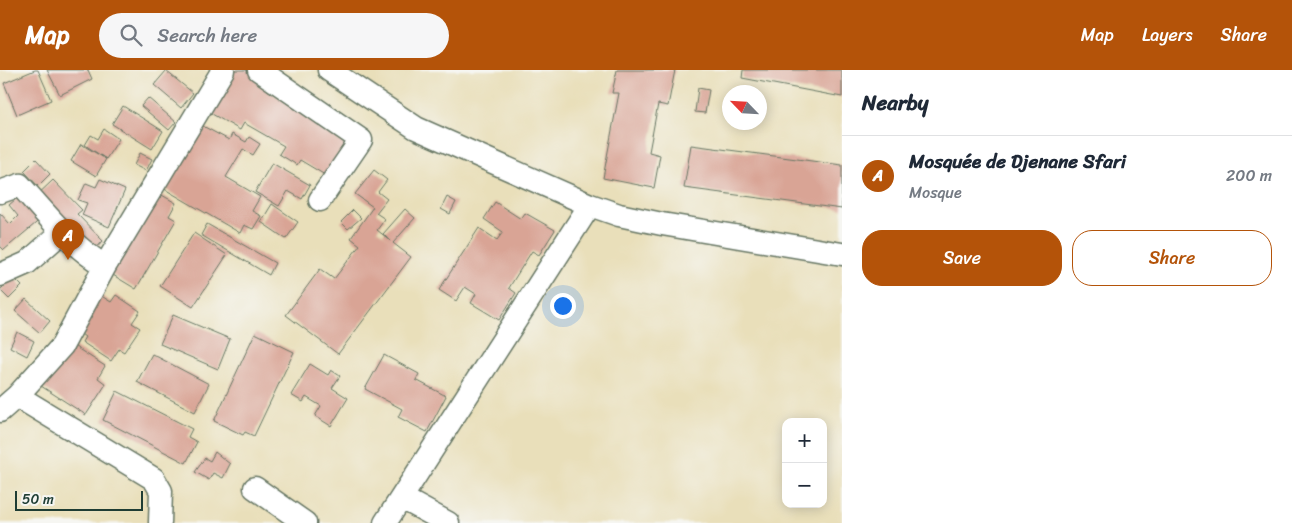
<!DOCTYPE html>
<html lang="en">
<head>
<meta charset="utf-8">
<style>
  :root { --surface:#fff; --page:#f6f6f7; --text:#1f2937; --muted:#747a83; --line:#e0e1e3; --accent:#b45309 }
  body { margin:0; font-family:Sriracha,sans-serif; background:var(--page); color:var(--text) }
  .controls { position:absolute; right:15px; bottom:15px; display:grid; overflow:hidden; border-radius:10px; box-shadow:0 2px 12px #0003 }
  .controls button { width:45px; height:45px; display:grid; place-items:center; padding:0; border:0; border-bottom:1px solid var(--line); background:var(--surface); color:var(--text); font:25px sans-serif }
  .compass { position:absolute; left:722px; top:15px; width:45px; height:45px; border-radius:50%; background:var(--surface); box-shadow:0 2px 12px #0003; rotate:295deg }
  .scale { position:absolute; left:15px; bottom:12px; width:128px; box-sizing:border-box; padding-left:5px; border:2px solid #1f3d34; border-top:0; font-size:14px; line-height:18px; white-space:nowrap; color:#1f3d34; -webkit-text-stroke:4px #f6f6f2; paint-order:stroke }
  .you { position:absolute; left:562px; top:235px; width:18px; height:18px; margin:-12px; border:4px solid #fff; border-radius:50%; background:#1a73e8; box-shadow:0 0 0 8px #1a73e833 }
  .badge { display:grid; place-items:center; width:32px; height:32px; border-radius:50%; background:var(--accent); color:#fff; font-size:16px; font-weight:700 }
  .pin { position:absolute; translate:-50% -41px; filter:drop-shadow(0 1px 2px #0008) }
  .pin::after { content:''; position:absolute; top:26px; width:18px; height:15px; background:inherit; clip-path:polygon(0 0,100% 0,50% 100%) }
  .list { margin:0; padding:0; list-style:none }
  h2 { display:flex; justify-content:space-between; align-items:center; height:65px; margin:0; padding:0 20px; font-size:21px }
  h2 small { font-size:16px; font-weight:400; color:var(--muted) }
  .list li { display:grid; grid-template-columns:32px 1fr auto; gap:15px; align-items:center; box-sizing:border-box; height:80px; padding:0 20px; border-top:1px solid var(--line) }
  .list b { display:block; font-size:19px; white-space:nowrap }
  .list p { margin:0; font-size:16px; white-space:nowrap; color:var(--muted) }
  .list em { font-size:16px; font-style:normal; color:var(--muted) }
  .actions { display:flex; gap:10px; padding:15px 20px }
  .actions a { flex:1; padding:11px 0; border:1px solid var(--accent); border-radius:20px; text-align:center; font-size:18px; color:var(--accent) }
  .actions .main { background:var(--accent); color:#fff }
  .icon { flex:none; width:28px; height:28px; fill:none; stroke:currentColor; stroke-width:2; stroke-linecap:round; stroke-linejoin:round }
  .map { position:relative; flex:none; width:842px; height:453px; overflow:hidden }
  header { display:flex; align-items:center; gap:30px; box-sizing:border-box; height:70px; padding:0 25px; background:var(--accent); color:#fff }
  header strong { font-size:24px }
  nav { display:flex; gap:28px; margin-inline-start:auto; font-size:18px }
  .search { width:350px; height:45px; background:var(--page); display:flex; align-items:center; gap:12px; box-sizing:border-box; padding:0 18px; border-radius:28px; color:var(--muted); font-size:19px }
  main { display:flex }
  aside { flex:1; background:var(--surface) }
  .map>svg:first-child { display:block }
  .building { fill:#d9a495 }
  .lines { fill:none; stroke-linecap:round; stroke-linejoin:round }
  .minor-casing { stroke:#667663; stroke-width:25 }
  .minor { stroke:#fff; stroke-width:22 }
</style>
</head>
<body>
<header>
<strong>Map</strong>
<div class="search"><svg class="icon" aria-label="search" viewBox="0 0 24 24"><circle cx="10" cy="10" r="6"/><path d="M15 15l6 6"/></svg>Search here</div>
<nav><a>Map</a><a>Layers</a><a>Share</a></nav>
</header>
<main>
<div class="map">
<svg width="842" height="453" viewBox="0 0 842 453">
  <rect width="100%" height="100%" fill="#f6f6f2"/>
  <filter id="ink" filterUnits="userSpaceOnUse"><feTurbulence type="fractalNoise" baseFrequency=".02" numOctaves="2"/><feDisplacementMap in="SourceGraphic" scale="10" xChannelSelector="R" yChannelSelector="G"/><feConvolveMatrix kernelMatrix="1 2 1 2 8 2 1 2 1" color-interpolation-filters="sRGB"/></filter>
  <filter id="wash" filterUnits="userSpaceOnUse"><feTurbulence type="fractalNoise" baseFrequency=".0096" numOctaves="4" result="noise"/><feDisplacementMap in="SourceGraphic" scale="20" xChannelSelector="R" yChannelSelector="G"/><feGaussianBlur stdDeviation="1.12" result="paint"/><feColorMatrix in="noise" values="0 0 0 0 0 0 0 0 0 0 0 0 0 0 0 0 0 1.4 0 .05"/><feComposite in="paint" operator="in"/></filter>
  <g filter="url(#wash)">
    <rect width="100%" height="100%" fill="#e9dfba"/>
    <g id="blocks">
      <path class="building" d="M35,0H38L51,30L17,45L4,13Z
        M47,0H88L92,9L60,25Z
        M228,0H254L273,11L267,20L352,70L330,108L300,90L297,95L279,84L284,76L244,53L240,60L205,40Z
        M617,0H675L668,36L658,34L649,82L660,85L654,118L603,108L619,23H612Z
        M743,0H842V27L742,8Z
        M166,1L193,23L181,38L154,15Z
        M698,18L709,20L705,43L695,42Z
        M148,28L176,52L169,60L141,36Z
        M123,36L163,61L152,79L112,54Z
        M199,54L229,70L232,64L246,72L249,67L260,74L253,85L243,79L226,107L260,127L252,141L261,146L253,159L244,155L240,163L161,117Z
        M104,59L119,69L106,89L85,75L91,65L98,69Z
        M81,74L106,89L96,106L71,91Z
        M691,75L842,95V139L684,118Z
        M140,83L152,89L146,101L134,95Z
        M36,89L50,104L38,116L24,101Z
        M272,93L310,115L302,129L288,121L279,136L255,122Z
        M374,100L387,110L378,122L387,129L376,143L385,149L377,160L391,171L383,164L405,139L415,148L393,173L411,187L338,284L286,245L320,199L334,209L360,175L351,168L373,137L355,124Z
        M100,109L125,120L109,157L82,145L87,133L78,130L86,113L96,117Z
        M53,110L82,140L77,144L103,171L90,185L34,128Z
        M22,124L42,148L4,180L0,176V143L10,154L18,146L9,135Z
        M160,124L176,133L169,146L176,150L136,219L108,202Z
        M447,127L456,132L450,144L441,139Z
        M495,132L521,149L525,143L555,160L539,185L532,181L515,208L509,218L516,223L499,250L471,233L476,224L465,217L456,231L439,220L479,158L497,170L503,162L484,149Z
        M272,134L298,152L286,169L261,152Z
        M353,140L361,148L348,159L341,152Z
        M207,154L275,193L269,205L201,165Z
        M194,163L227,185L193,237L160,216Z
        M13,207L22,216L9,229L0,220Z
        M100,225L111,232L116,225L140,241L132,253L140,258L124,282L119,279L111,291L82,272L85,267L77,261Z
        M26,229L50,251L40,263L15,241Z
        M173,245L230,269L218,299L160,274Z
        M17,262L34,271L27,286L10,277Z
        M255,263L294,282L254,366L245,362L243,365L214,351Z
        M69,273L105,296L98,308L106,314L86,345L41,316Z
        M152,284L209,314L195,342L137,312Z
        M384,285L419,304L416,310L446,326L427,362L398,347L402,339L365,319Z
        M310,294L328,305L331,300L340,306L332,318L348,328L331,356L315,346L321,336L306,327L303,332L291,325Z
        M117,321L192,359L188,367L197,372L186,393L103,350Z
        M215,382L230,394L223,408L213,403L209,410L195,402L205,388L210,391Z"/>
    </g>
  </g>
  <g filter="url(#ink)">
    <use href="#blocks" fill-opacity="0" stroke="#667663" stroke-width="1"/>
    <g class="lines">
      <defs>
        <path id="minor" d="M259,0L361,70L320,130
          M329,0L416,58L590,135L619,145L662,154L842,184
          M0,122L20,115C46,144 71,176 105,196
          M0,205L27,193L62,162
          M17,326L154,409L161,421L160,453
          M0,341L17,326L62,276L105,196L223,0
          M255,418L305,453
          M402,428L448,453
          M385,453L590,135"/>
      </defs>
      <use href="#minor" class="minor-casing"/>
      <use href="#minor" class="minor"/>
    </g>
  </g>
</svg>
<div class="controls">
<button>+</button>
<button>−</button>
</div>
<svg class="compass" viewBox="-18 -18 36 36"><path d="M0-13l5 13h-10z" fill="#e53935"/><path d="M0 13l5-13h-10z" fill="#747a83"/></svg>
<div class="scale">50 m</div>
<div class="you"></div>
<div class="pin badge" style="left:68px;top:190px">A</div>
</div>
<aside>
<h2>Nearby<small></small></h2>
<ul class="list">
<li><span class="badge">A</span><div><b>Mosquée de Djenane Sfari</b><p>Mosque</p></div><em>200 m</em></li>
</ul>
<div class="actions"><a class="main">Save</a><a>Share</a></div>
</aside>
</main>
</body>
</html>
